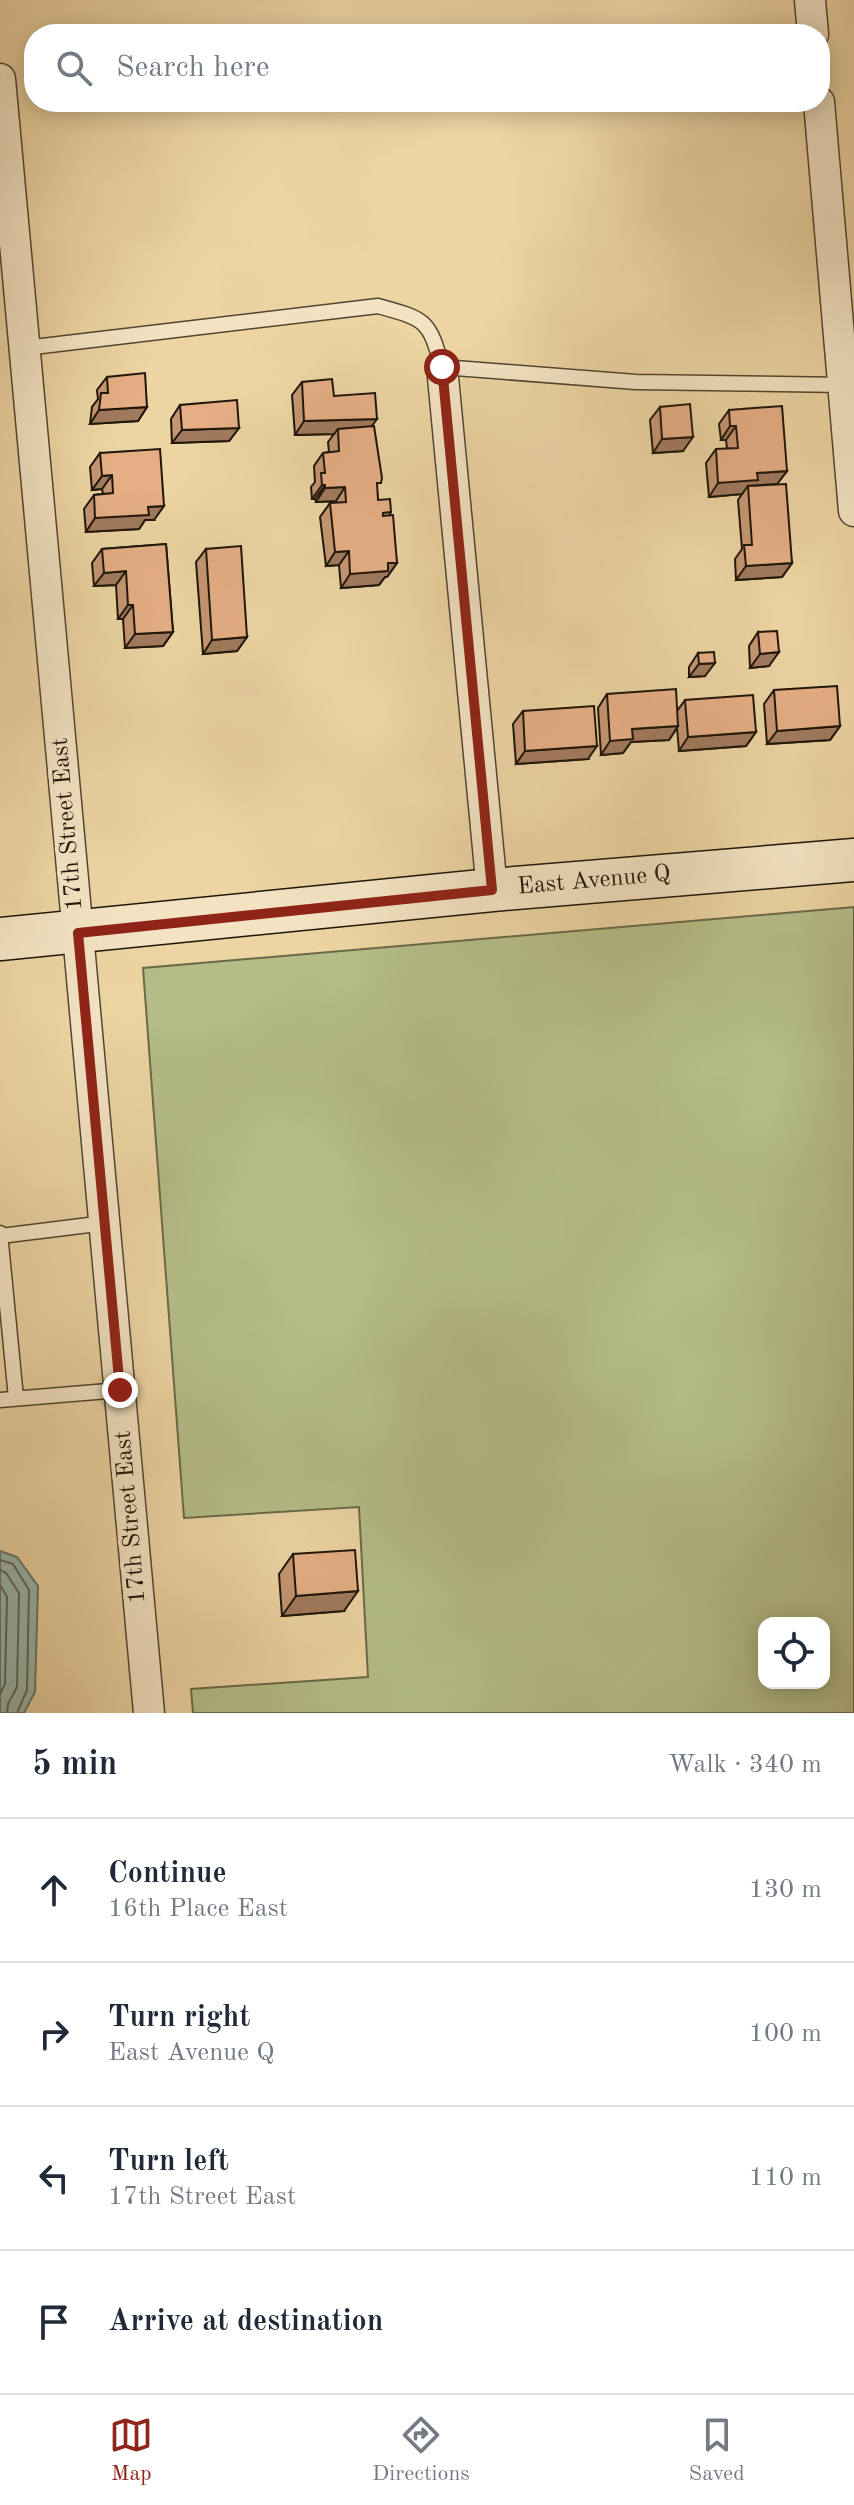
<!DOCTYPE html>
<html lang="en">
<head>
<meta charset="utf-8">
<style>
  :root { --surface:#fff; --page:#f6f6f7; --text:#1f2937; --muted:#747a83; --line:#e0e1e3; --accent:#8f2418 }
  body { margin:0; font-family:"Old Standard TT",serif; background:var(--page); color:var(--text) }
  .controls { position:absolute; right:24px; bottom:24px; display:grid; overflow:hidden; border-radius:16px; box-shadow:0 4px 20px #0003 }
  .controls button { width:72px; height:72px; display:grid; place-items:center; padding:0; border:0; border-bottom:2px solid var(--line); background:var(--surface); color:var(--text); font:40px sans-serif }
  .stop { position:absolute; width:24px; height:24px; margin:-18px; border:6px solid #8f2418; border-radius:50%; background:#fff }
  .stop.end { background:#8f2418; border-color:#fff; box-shadow:0 2px 8px #0008 }
  .list { margin:0; padding:0; list-style:none }
  h2 { display:flex; justify-content:space-between; align-items:center; height:104px; margin:0; padding:0 32px; font-size:34px }
  h2 small { font-size:26px; font-weight:400; color:var(--muted) }
  .list li { display:grid; grid-template-columns:52px 1fr auto; gap:24px; align-items:center; box-sizing:border-box; height:144px; padding:0 32px; border-top:2px solid var(--line) }
  .list b { display:block; font-size:30px; white-space:nowrap }
  .list p { margin:0; font-size:26px; white-space:nowrap; color:var(--muted) }
  .list em { font-size:26px; font-style:normal; color:var(--muted) }
  .icon { flex:none; width:44px; height:44px; fill:none; stroke:currentColor; stroke-width:2; stroke-linecap:round; stroke-linejoin:round }
  .map { position:relative; flex:none; width:854px; height:1713px; overflow:hidden }
  .search { position:absolute; background:var(--surface); box-shadow:0 4px 20px #0003; left:24px; right:24px; top:24px; height:88px; display:flex; align-items:center; gap:20px; box-sizing:border-box; padding:0 28px; border-radius:32px; color:var(--muted); font-size:30px }
  .sheet { height:680px; background:var(--surface) }
  nav { display:flex; justify-content:space-around; align-items:center; box-sizing:border-box; height:112px; border-top:2px solid var(--line); background:var(--surface); font-size:22px; color:var(--muted) }
  nav a { display:grid; justify-items:center; gap:4px }
  nav .on { color:var(--accent) }
  .map>svg:first-child { display:block }
  .green { fill:#b4bd88; stroke:#6a6948; stroke-width:2; fill-rule:evenodd }
  .water { fill:#99b7ab; stroke:#68766a; stroke-width:2 }
  .lines { fill:none; stroke-linecap:round; stroke-linejoin:round }
  .shore { stroke:#5c665a; stroke-width:2 }
  .lane-casing { stroke:#524530; stroke-width:17 }
  .street-casing { stroke:#524530; stroke-width:33 }
  .secondary-casing { stroke:#1f1509; stroke-width:45 }
  .lane { stroke:#f3e3c3; stroke-width:14 }
  .street { stroke:#f3e3c3; stroke-width:30 }
  .secondary { stroke:#f3e3c3; stroke-width:42 }
  .wall { fill:#c59672; stroke:#1f1509; stroke-width:2 }
  .shaded-wall { fill:#a07a5d; stroke:#1f1509; stroke-width:2 }
  .building { fill:#e5ae85; stroke:#1f1509; stroke-width:2 }
  .route { stroke:#8f2418; stroke-width:10 }
  .labels { text-anchor:middle; dominant-baseline:central; stroke-width:8; stroke-linejoin:round; paint-order:stroke }
  .street-label { font-size:24px; fill:#1f1509; stroke:#f3e3c3 }
</style>
</head>
<body>
<div class="map">
<svg width="854" height="1713" viewBox="0 0 854 1713">
  <rect width="100%" height="100%" fill="#ecd4a3"/>
  <filter id="stains"><feTurbulence type="fractalNoise" baseFrequency=".0025" numOctaves="4"/><feColorMatrix values="0 0 0 0 .2 0 0 0 0 .09 0 0 0 0 .02 0 0 0 .5 -.17"/></filter>
  <radialGradient id="worn" r=".72"><stop offset=".6" stop-color="#630" stop-opacity="0"/><stop offset="1" stop-color="#630" stop-opacity=".3"/></radialGradient>
  <path class="green" d="M854,907V1713H193L191,1689L368,1677L359,1507L184,1518L143,968ZM764,1623H824V1683H764Z"/>
  <path class="water" d="M0,1551L17,1557L38,1586L35,1692L24,1713H0Z"/>
  <g class="lines">
    <path class="shore" d="M0,1560L13,1564L29,1590L27,1690L17,1713
      M0,1570L6,1573L19,1593L17,1687L8,1704L7,1713
      M0,1585L7,1597L5,1684L0,1694"/>
    <defs>
      <path id="lane" d="M25,348L378,306C425,319 429,319 442,367L636,382L846,385
        M0,1233L16,1398
        M0,1236L105,1223
        M0,1400L120,1390"/>
      <path id="street" d="M810,0L813,34
        M0,79L149,1713
        M819,102L854,511
        M442,367L492,890"/>
      <path id="secondary" d="M0,939L492,890L854,860"/>
    </defs>
    <use href="#lane" class="lane-casing"/>
    <use href="#street" class="street-casing"/>
    <use href="#secondary" class="secondary-casing"/>
    <use href="#lane" class="lane"/>
    <use href="#street" class="street"/>
    <use href="#secondary" class="secondary"/>
  </g>
  <path class="wall" d="M107,377L147,407L138,421L90,424L92,407L98,399L97,390Z
    M302,382L334,396L371,426L378,500L391,512L389,516L397,563L387,577H385L379,585L341,588L339,565L326,566L320,517L330,503H336V501L316,502L315,499H312L311,487L315,482L314,466L323,453L329,452L328,442L334,434L295,435L292,395Z
    M180,405L239,428L229,441L172,443L171,419Z
    M660,407L683,451L653,453L650,420Z
    M729,410L787,471L777,484L792,563L782,577L736,580L735,559L742,549L738,500L742,494L709,497L706,463L716,449H727L726,440H721L719,424Z
    M100,453L154,520H145L139,529L86,532L84,509L94,495L103,494L102,489L92,490L90,467Z
    M166,544L173,632L163,646L125,648L123,619H118L116,585L94,586L92,563L102,549Z
    M206,549L247,637L237,651L203,654L196,562Z
    M758,632L769,666L750,668L749,646Z
    M698,653L705,676L689,677V667Z
    M774,690L840,726L830,740L767,744L764,704Z
    M607,694L677,711L685,700L756,732L746,746L679,751L677,728L669,740L631,742L623,753L601,755L598,708Z
    M523,711L588,759L516,764L513,724Z
    M293,1554L344,1611L282,1616L279,1574Z"/>
  <path class="shaded-wall" d="M147,407L138,421L90,424L99,410Z
    M377,419L367,433L338,429L334,434L295,435L304,421Z
    M730,426H736L726,440H721Z
    M239,428L229,441L172,443L182,430Z
    M693,437L683,451L653,453L662,439Z
    M787,471L777,484L748,486L742,494L709,497L718,483L757,473Z
    M112,475L102,489L92,490L102,476Z
    M322,485H325L315,499H312Z
    M345,487L336,501L316,502L325,488Z
    M164,506L154,520H145L139,529L86,532L95,518L148,507Z
    M349,551L339,565L326,566L335,552Z
    M388,563H397L387,577H385L379,585L341,588L350,574Z
    M792,563L782,577L736,580L746,566Z
    M126,571L116,585L94,586L104,573Z
    M128,605H133L123,619H118Z
    M173,632L163,646L125,648L135,634Z
    M247,637L237,651L203,654L212,640Z
    M779,652L769,666L750,668L760,654Z
    M715,663L705,676L689,677L699,664Z
    M678,726L669,740L631,742L623,753L601,755L610,741L632,729Z
    M840,726L830,740L767,744L777,731Z
    M756,732L746,746L679,751L688,737Z
    M597,746L588,759L516,764L525,751Z
    M358,1591L344,1611L282,1616L296,1596Z"/>
  <path class="building" d="M145,373L147,407L99,410L101,393H108L107,377Z
    M332,379L334,396L375,393L377,419L304,421L302,382Z
    M237,400L239,428L182,430L180,405Z
    M690,404L693,437L662,439L660,407Z
    M782,406L787,471L757,473L758,480L718,483L716,449L738,448L736,426H730L729,410Z
    M374,426L382,478L381,483H377L378,500L390,499L391,512L383,513V516L393,515L397,563H388V571L350,574L349,551L335,552L330,503L346,502L345,487L325,488V485H322L321,473H325L323,453L339,451L338,429Z
    M160,449L164,506L148,507L149,515L95,518L94,495L113,493L112,475L102,476L100,453Z
    M786,484L792,563L746,566L744,545H752L748,486Z
    M166,544L173,632L135,634L133,605H128L126,571L104,573L102,549Z
    M241,546L247,637L212,640L206,549Z
    M777,631L779,652L760,654L758,632Z
    M714,652L715,663L699,664L698,653Z
    M837,686L840,726L777,731L774,690Z
    M676,689L678,726L632,729L633,739L610,741L607,694Z
    M753,695L756,732L688,737L685,700Z
    M594,706L597,746L525,751L523,711Z
    M355,1550L358,1591L296,1596L293,1554Z"/>
  <g class="lines">
    <path class="route" d="M120,1390L78,933L492,890L442,367"/>
  </g>
  <g class="labels">
    <g class="street-label">
      <text transform="translate(68 824) rotate(-95)">17th Street East</text>
      <text transform="translate(594 881) rotate(-5)">East Avenue Q</text>
      <text transform="translate(131 1517) rotate(-95)">17th Street East</text>
    </g>
  </g>
  <rect width="100%" height="100%" filter="url(#stains)"/>
  <rect width="100%" height="100%" fill="url(#worn)"/>
</svg>
<div class="controls">
<button><svg class="icon" aria-label="locate" viewBox="0 0 24 24"><circle cx="12" cy="12" r="6"/><path d="M12 2v4M12 18v4M2 12h4M18 12h4"/></svg></button>
</div>
<div class="stop" style="left:442px;top:367px"></div>
<div class="stop end" style="left:120px;top:1390px"></div>
<div class="search"><svg class="icon" aria-label="search" viewBox="0 0 24 24"><circle cx="10" cy="10" r="6"/><path d="M15 15l6 6"/></svg>Search here</div>
</div>
<section class="sheet">
<h2>5 min<small>Walk · 340 m</small></h2>
<ul class="list">
<li><svg class="icon" aria-label="ahead" viewBox="0 0 24 24"><path d="M12 20V5M6 11l6-6 6 6"/></svg><div><b>Continue</b><p>16th Place East</p></div><em>130 m</em></li>
<li><svg class="icon" aria-label="right" viewBox="0 0 24 24"><path d="M7 20v-9h11M14 6l5 5-5 5"/></svg><div><b>Turn right</b><p>East Avenue Q</p></div><em>100 m</em></li>
<li><svg class="icon" aria-label="left" viewBox="0 0 24 24"><path d="M17 20v-9H6M10 6l-5 5 5 5"/></svg><div><b>Turn left</b><p>17th Street East</p></div><em>110 m</em></li>
<li><svg class="icon" aria-label="arrive" viewBox="0 0 24 24"><path d="M6 21V4h12l-3 4 3 4H6"/></svg><div><b>Arrive at destination</b></div></li>
</ul>
</section>
<nav>
<a class="on"><svg class="icon" aria-label="map" viewBox="0 0 24 24"><path d="M3 6l6-2 6 2 6-2v14l-6 2-6-2-6 2zM9 4v14M15 6v14"/></svg>Map</a>
<a><svg class="icon" aria-label="directions" viewBox="0 0 24 24"><path d="M12 3l9 9-9 9-9-9zM9 14v-3h6M13 9l2 2-2 2"/></svg>Directions</a>
<a><svg class="icon" aria-label="saved" viewBox="0 0 24 24"><path d="M7 4h10v16l-5-4-5 4z"/></svg>Saved</a>
</nav>
</body>
</html>
